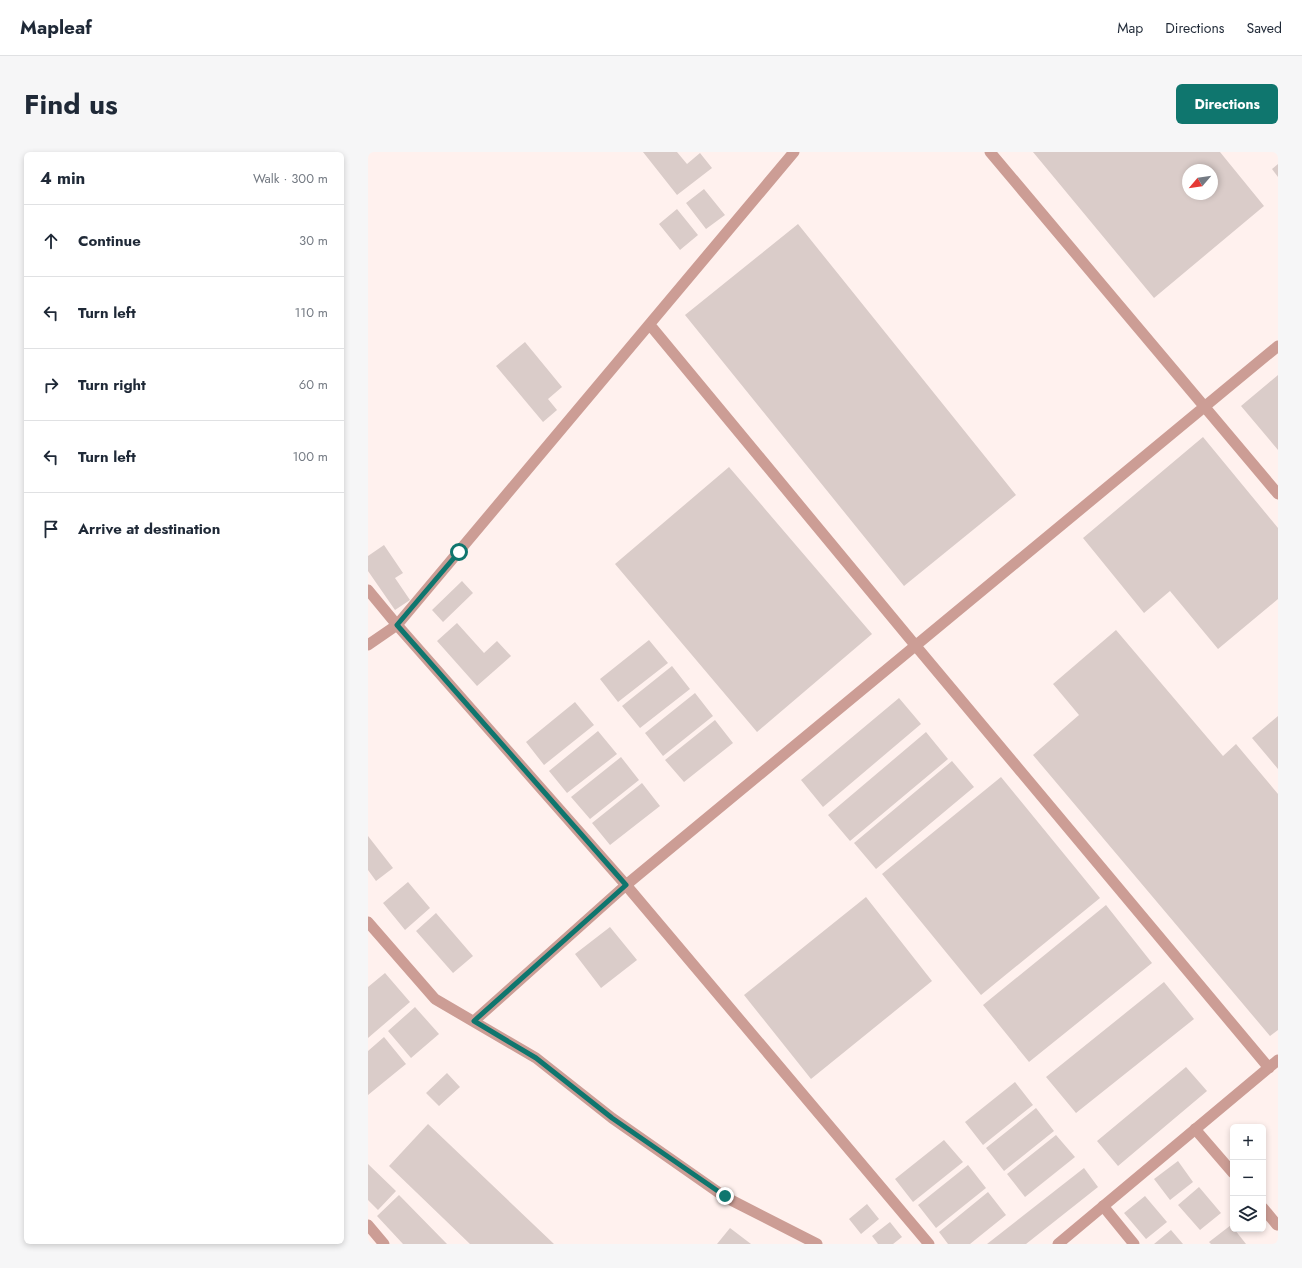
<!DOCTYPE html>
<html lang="en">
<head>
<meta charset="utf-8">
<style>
  :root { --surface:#fff; --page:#f6f6f7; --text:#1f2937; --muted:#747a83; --line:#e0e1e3; --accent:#0f766e }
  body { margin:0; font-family:Jost,sans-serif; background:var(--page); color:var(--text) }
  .controls { position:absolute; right:12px; bottom:12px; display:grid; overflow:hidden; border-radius:6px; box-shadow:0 2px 6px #0003 }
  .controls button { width:36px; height:36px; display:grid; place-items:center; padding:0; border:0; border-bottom:1px solid var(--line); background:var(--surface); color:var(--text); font:20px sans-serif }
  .compass { position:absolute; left:814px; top:12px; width:36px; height:36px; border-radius:50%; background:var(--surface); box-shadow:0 2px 6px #0003; rotate:241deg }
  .stop { position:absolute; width:12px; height:12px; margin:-9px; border:3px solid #0f766e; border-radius:50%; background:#fff }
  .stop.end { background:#0f766e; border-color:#fff; box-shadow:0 1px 4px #0008 }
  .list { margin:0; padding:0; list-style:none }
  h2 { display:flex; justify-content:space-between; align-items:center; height:52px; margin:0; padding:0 16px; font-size:17px }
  h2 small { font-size:13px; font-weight:400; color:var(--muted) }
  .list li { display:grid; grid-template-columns:26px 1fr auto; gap:12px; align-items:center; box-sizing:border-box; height:72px; padding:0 16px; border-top:1px solid var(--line) }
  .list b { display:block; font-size:15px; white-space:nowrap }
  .list em { font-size:13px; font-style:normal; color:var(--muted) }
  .icon { flex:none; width:22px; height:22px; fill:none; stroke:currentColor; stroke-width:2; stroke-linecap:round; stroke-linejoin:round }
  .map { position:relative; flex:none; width:910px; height:1092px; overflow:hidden; border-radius:6px }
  header { display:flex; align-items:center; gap:24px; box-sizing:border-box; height:56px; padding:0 20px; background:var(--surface); border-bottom:1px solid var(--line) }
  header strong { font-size:19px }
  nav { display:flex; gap:22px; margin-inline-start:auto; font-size:14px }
  .intro { display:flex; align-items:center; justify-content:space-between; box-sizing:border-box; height:96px; padding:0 24px }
  h1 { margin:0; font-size:28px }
  .button { padding:10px 18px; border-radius:6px; background:var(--accent); color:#fff; font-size:14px; font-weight:700 }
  main { display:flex; gap:24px; padding:0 24px }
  aside { flex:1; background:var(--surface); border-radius:6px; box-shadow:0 2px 6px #0003 }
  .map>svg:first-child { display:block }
  .building { fill:#daccc9; fill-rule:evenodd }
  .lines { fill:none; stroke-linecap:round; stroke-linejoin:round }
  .service { stroke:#cc9d95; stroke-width:11 }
  .minor { stroke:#cc9d95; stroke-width:11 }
  .route { stroke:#0f766e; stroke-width:5 }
</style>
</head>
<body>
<header>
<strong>Mapleaf</strong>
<nav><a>Map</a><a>Directions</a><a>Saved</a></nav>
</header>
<div class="intro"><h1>Find us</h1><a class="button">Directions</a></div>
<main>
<aside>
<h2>4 min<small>Walk · 300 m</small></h2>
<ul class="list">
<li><svg class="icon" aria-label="ahead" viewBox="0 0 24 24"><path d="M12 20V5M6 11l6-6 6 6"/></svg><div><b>Continue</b></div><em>30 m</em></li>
<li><svg class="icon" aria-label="left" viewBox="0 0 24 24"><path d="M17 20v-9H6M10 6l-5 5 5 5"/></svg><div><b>Turn left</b></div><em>110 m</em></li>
<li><svg class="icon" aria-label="right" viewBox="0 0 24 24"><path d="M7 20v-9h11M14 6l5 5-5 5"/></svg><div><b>Turn right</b></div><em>60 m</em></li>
<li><svg class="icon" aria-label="left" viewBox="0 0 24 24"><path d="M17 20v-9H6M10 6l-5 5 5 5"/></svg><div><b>Turn left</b></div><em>100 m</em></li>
<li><svg class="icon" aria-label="arrive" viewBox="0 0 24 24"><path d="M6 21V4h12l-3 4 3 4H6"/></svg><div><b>Arrive at destination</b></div></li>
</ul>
</aside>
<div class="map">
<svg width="910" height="1092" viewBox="0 0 910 1092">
  <rect width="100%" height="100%" fill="#fff1ee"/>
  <path class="building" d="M275,0H309L319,12L332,1L344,16L309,43Z
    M665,0H852L896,54L786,146ZM820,18H844V42H820Z
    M910,12V25L904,17Z
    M336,37L357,63L338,77L318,51Z
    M309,57L330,83L312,98L291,72Z
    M430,72L648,343L536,434L317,163Z
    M157,190L194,235L180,247L189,258L175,270L128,214Z
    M910,223V298L873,254Z
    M835,285L910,376V447L850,497L802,439L776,461L715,386Z
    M361,315L504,482L389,580L247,412Z
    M16,393L35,421L27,426L42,448L27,458L0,419V404Z
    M94,429L105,441L75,470L64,458Z
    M89,471L116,501L129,489L143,504L109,534L69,489Z
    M748,478L855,604L868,592L910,642V878L902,884L665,603L711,563L685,532Z
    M281,488L300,511L250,550L232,527Z
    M304,514L322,537L272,576L254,554Z
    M327,541L345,564L295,604L277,581Z
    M531,546L553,572L455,655L433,628Z
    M207,550L226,573L176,613L158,590Z
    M910,564V617L884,586Z
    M347,568L365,591L316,630L297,608Z
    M230,579L249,602L199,641L181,619Z
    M558,580L580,607L482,689L460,663Z
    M253,605L271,628L222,667L203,645Z
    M584,609L606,635L508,717L486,691Z
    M633,625L732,746L613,843L514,722Z
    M274,631L292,654L242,693L224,671Z
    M0,684L25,716L8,729L0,718Z
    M40,730L62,756L37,778L15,751Z
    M498,745L564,829L443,927L376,843Z
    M738,753L784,811L661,910L615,853Z
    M68,761L105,804L85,821L48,779Z
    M242,775L269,808L233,836L207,802Z
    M17,821L42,850L0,886V835Z
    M796,830L826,867L708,961L678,925Z
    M47,855L71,882L43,906L20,879Z
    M16,885L38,912L0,943V899Z
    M818,915L839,939L750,1014L729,989Z
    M79,921L92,935L71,954L58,941Z
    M647,930L665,953L615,993L597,970Z
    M668,956L686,979L636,1019L618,996Z
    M60,972L186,1092H102L21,1014Z
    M688,983L707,1005L657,1045L639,1022Z
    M576,988L595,1010L545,1050L527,1027Z
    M810,1009L825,1030L802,1048L786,1027Z
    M0,1012L28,1039L10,1058L0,1048Z
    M600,1013L618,1036L568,1076L550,1053Z
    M716,1016L730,1035L658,1092H619Z
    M831,1035L853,1061L832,1078L810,1053Z
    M620,1040L638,1063L602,1092H580L571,1080Z
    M31,1043L79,1092H35L9,1064Z
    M777,1044L799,1070L778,1087L756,1061Z
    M499,1052L511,1067L493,1082L481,1067Z
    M522,1070L534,1085L525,1092H510L504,1084Z
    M863,1073L878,1092H843L841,1090Z
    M362,1076L383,1092H349Z
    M803,1078L815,1092H786Z"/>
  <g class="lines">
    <path class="service" d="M827,977L865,1021
      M735,1054L766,1092
      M895,1056L909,1073"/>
    <path class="minor" d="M622,0L910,342
      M282,173L547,493L901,916
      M0,438L29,473L258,733L561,1092
      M0,493L29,473L426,0
      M0,770L67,847L168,906L244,966L357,1045L449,1092
      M106,869L258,733L910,194
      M0,1073L16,1092
      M690,1092L910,908"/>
  </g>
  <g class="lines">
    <path class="route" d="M91,400L29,473L258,733L106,869L168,906L244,966L357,1044"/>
  </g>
</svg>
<div class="controls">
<button>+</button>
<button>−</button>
<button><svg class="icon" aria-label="layers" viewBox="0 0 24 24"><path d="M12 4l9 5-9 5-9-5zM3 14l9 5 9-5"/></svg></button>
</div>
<svg class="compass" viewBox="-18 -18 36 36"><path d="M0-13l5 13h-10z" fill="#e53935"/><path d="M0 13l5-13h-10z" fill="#747a83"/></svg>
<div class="stop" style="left:91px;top:400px"></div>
<div class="stop end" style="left:357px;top:1044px"></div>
</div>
</main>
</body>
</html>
